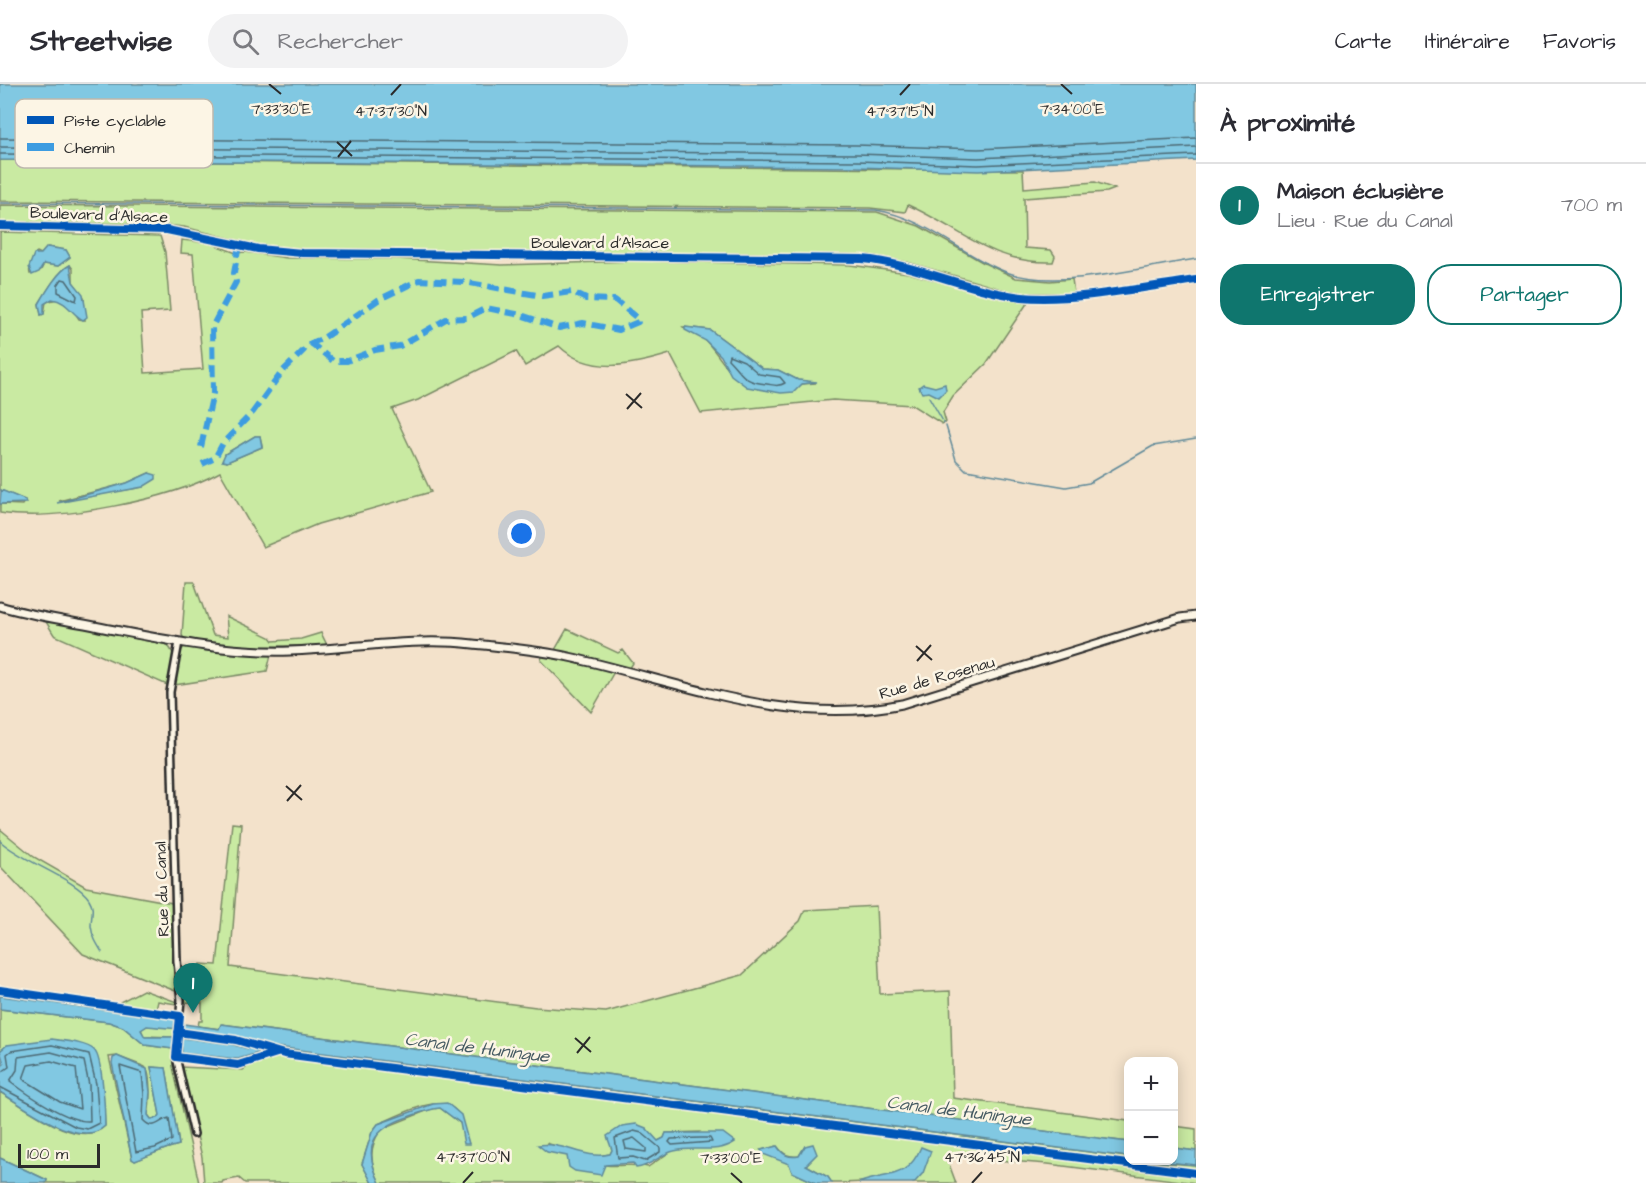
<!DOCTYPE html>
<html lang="fr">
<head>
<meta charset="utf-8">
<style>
  :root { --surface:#fff; --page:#f2f2f3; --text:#2b2b33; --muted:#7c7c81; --line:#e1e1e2; --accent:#0f766e }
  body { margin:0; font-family:"Architects Daughter",sans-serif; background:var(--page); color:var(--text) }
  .controls { position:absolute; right:18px; bottom:18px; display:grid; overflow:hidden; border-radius:12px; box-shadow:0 3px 15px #0003 }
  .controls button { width:54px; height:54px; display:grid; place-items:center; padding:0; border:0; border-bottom:2px solid var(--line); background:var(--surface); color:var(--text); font:30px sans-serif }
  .scale { position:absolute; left:18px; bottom:15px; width:82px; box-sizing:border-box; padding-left:6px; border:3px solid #2b2b2b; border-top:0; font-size:16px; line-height:21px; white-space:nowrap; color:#2b2b2b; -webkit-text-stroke:4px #fcf5e5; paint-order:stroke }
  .you { position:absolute; left:522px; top:450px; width:21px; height:21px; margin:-15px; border:4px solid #fff; border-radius:50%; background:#1a73e8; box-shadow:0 0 0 9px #1a73e833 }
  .badge { display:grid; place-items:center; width:39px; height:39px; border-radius:50%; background:var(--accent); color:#fff; font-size:20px; font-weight:700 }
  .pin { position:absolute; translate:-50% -50px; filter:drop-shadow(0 2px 3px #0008) }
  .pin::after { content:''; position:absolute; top:32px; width:21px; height:18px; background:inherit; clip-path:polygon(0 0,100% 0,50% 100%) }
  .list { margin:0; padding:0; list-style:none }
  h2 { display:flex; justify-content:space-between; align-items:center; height:78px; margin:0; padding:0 24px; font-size:26px }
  h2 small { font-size:20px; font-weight:400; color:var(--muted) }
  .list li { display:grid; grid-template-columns:39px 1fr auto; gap:18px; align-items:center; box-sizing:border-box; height:84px; padding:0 24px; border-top:2px solid var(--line) }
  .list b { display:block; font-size:22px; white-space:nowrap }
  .list p { margin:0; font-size:20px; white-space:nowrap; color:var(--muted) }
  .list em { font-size:20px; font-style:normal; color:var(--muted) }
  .actions { display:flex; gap:12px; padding:18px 24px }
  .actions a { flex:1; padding:14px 0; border:2px solid var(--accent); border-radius:24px; text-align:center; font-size:21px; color:var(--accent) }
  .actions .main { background:var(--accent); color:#fff }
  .icon { flex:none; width:33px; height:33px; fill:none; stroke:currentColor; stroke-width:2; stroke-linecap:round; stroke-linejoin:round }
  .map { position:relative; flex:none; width:1196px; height:1099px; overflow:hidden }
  header { display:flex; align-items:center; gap:36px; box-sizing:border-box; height:84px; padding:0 30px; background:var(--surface); border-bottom:2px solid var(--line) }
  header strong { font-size:28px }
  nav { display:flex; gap:33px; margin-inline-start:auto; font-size:21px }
  .search { width:420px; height:54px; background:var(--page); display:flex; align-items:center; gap:15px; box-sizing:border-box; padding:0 21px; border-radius:33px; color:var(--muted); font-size:22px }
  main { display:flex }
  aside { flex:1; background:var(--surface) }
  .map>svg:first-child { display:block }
  .green { fill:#c9eaa2; stroke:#7a8a66; stroke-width:1.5; fill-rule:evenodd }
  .water { fill:#81c8e2; stroke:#5f8999; stroke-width:1.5; fill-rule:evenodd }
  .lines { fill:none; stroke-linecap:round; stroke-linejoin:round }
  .shore { stroke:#4d6a74; stroke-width:1.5 }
  .stream { stroke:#5f8999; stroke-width:1.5 }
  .minor-casing { stroke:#2b2b2b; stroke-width:10 }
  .major-casing { stroke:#2b2b2b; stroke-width:11 }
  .minor { stroke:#fcf5e5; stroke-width:5 }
  .major { stroke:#fcf5e5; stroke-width:7 }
  .quiet { stroke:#3d9ce1; stroke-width:6; stroke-dasharray:12 6; stroke-linecap:butt }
  .cycleway-casing { stroke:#fcf5e5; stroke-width:11 }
  .cycleway { stroke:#0057b8; stroke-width:8 }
  .ticks { fill:none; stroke:#2b2b2b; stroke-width:2 }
  .labels { text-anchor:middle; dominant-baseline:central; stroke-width:5; stroke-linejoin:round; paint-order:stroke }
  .street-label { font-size:16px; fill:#2b2b2b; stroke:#fcf5e5 }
  .water-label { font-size:18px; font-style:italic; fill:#455a62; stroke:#fcf5e5 }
  .key { fill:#fcf5e5; stroke:#bdb8ad; stroke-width:1.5 }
  .key-label { font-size:16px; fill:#2b2b2b }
  .ticks-label { font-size:15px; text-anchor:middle; fill:#2b2b2b; stroke:#fcf5e5; stroke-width:5; stroke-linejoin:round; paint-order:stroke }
</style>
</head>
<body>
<header>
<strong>Streetwise</strong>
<div class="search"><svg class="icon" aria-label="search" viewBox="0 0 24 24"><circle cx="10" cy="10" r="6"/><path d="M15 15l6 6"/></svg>Rechercher</div>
<nav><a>Carte</a><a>Itinéraire</a><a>Favoris</a></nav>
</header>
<main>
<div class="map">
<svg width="1196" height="1099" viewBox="0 0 1196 1099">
  <rect width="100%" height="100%" fill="#f3e2cb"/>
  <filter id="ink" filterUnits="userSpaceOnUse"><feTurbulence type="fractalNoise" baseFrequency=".0167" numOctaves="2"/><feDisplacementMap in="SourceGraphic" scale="12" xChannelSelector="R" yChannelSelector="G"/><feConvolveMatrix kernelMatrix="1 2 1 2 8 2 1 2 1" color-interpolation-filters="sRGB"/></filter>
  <g filter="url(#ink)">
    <path class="green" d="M0,76L1023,86L1024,104L1095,98L1115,105L1107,108L1024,114L1025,164L1051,166L1055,172L1053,178C991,180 960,144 908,121L905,128L870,124L0,117Z
      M0,121L877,128L919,142L984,179L1016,194L1050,197L1072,195L1074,209H1015L907,178L869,172L308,166L266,163L184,143L156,140L0,138Z
      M0,148L160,152L165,168L170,227L141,229L145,289L203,285L193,170L181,169L182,156L210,159L236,169L245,168L287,174L396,175L502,181L638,177L850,181L908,189L1000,214L1028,218L986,280L953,312L943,328L946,338L942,340L912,321L833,316L701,329L670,270C634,281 590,292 559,262L525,282L516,267L418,316L392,325L431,408L318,440L263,463L220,388C170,416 57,438 0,429V420L22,421L25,416L0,406ZM47,163L66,166L70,173L58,182L44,180L41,186L30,190C28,183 33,175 37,168L41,170ZM70,181L73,185V198L84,213L85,236L79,235L72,224L57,215L46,218L44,230L41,231L39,220C46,208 58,187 70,181ZM683,243L710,246L763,285L778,286L798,296L816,299L802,300C791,310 782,308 768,306C729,301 730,283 706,257C700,250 689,250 683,243ZM255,352H260L262,363L227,378L225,370ZM149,389L143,403L59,417L127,399Z
      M186,498H194L213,551L228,553L226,532L270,553L273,557L301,555L321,549L327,561L242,563L184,555L182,551Z
      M45,536L168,561L174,571L167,601L54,551Z
      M567,545L618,569L623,566L633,579L630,584L555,566Z
      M184,563L230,569L271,571L267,587L174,601L178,571Z
      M542,571L615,586L591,628L541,576Z
      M232,739L241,740L230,883L536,923L606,928L742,891L800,837L805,826L876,822L880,910L950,907L953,1014L1128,1037V1058L222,940L221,945L198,942L199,937H202V919L184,918L182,886L186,882L192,883L196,899L204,911L207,910L199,896L200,880L217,881Z
      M0,745L34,773L86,803L172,819L178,908L83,870L0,782Z
      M143,906L177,918V920L158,917L156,926L116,920Z
      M0,925L109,938L123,943L145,961L173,965V983L199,1099H46L47,1096L0,1074V1008C25,1023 79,1067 105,1042L102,999L8,961L0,967ZM117,972C125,976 137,979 145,983C152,988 150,1023 148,1031L151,1035L158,1034L160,1031L151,983L166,984L179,1061C164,1064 151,1071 135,1077L132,1075L109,973Z
      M147,942L176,943L174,953L144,952L141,945Z
      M186,945L249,955L253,960L248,965L184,954Z
      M277,963L1128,1073V1076L1196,1081V1099L1048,1080L946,1072L956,1099H913L916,1075C897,1099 860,1099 832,1099L828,1093L806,1081L816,1070L805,1062L799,1072C788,1073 784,1071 777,1062L761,1066L789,1080L792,1088L816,1099H380C370,1079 368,1064 381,1045L431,1025L440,1024L460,1039L469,1060C465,1051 463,1035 457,1028C440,1007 399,1032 378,1040L372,1048L362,1080L372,1099H245L239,1094L223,1097L222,1099H204L202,1073L181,983L243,986ZM699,1048L648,1083C633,1079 620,1083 605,1081C583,1079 564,1071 546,1059L592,1073L610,1070L612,1066L658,1057L664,1054L666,1049Z
      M1174,1042L1196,1045V1067L1174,1064Z"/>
    <path class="water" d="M0,0H1196V76L978,87L857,83L0,76Z
      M47,163L66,166L70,173L58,182L44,180L39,188L32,191L29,183L34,170H41Z
      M70,181L73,198L83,210L87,233L83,236C71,230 68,217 52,215L44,220V230L41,231L39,220C46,208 58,187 70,181Z
      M685,243L710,246L763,285L778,286L798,296L817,298L802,300L794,308L781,309L747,303L731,291L721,272L706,257L685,246Z
      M923,300L935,303L945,300L946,306L939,313L929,308L922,309L919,303Z
      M255,352H260L262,363L227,378L222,377L225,370Z
      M149,389L156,391V395L143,403L57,419L127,399Z
      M1,406L25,416L26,419L0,420Z
      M0,912L171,935L177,936V939L219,945L221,940L1128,1058V1073L277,963L238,975L182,969V963L174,961L173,965L145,961L123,943L109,938L0,925ZM147,942C164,944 245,948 253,960L248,965L230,960L174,953H145L141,946Z
      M52,955C63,957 85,958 94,966C103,974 105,1029 105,1042C80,1066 25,1023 0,1008V983L4,980L0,967L7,961Z
      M117,972L147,985L150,1008L148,1031L151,1035L158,1034L160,1031L151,983L166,984L179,1061C164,1064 151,1071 135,1077L132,1075L112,979L113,974Z
      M447,1019L461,1031L469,1060H464L460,1039L440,1024C429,1025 419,1029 408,1033C372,1045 362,1063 380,1099H372L362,1080L372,1048L378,1040L433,1020Z
      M636,1040L646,1044L658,1057L664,1054L666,1049H723L735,1058C715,1071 695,1061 674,1067C660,1070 651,1083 636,1084L633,1079L605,1081L601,1091L575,1087L569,1083L567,1072L547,1068L538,1061C563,1057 584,1076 610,1070L612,1066L607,1052L622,1042Z
      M813,1060L817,1070L806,1081L828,1093L832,1099H816L792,1088L789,1080L763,1070L761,1066L777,1062C783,1071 788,1074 799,1072L805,1062Z
      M921,1063L931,1067L923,1089L914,1099H859C886,1088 907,1097 921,1063Z
      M1174,1064L1196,1067V1081L1157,1077L1174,1076Z
      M0,1074L47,1096L46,1099H0Z"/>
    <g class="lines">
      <path class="shore" d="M0,54L857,61L978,65L1196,54
        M0,63L857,70L978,74L1196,63
        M0,70L857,77L978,81L1196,71
        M62,195L66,196L77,212L76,217L58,208V201Z
        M729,271L744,277L759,290L780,293L785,299C778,303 774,301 767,300C742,298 743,290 728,275Z
        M51,968L84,977L89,1001L90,1037C69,1039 27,1010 10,997L17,986L18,973Z
        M51,977L76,984L80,1025L60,1018L23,995L28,981Z
        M120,982L142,989L144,1010L143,1036C154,1048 159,1036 169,1034L172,1056L155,1064L136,1068Z
        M0,989L9,983L7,970L11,967L52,961L89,970L96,1000L99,1039L87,1045L76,1043L0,1003
        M634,1047L642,1049L660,1064V1068L645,1077L633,1073L618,1074L615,1054Z
        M634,1054L646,1064V1068L626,1065L624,1057Z
        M700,1054H710L712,1058L672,1061L669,1058L671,1055Z"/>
      <path class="stream" d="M0,119L876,126C927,134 962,172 1009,189C1057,206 1145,183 1196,175
        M929,313L944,339
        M946,342L956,376L966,386L1066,403L1089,399L1153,362L1196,355
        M0,757C23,778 76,795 89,815C95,824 91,832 91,842C92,852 97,860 102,868"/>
      <defs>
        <path id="minor" d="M0,142L167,146L258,165L302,169L862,175C917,180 967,207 1022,213C1071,218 1146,203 1196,196
          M179,558L170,608L177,877L181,916L176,973L194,1050"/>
        <path id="major" d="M0,522C32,532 66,536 99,543C162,555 225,569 290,567C351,565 412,553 473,560C505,563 538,566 569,573C678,597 788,644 902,620L1180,534L1196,532"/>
      </defs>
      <use href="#minor" class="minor-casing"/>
      <use href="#major" class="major-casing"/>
      <use href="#minor" class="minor"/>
      <use href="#major" class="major"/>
      <path class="quiet" d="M201,363L213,309L212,243L236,198L234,189L239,161
        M202,380L215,374L223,359L253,328L282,288L311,259L322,255L378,216L419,196L464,198L542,212L572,208L586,215L615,216L638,235V238L619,246L583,239L559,244L521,231L486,224L467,234L446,235L400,262L375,266L347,277H333L311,259"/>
      <defs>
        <path id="cycleway" d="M0,142L167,146L258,165L302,169L862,175C917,180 967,207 1022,213C1071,218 1146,203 1196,196
          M0,906L180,932L176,973L238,981L277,969
          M178,948L236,956L284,970L1196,1089"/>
      </defs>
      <use href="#cycleway" class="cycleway-casing"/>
      <use href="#cycleway" class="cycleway"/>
    </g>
  </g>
  <path class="ticks" d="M269,0L281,10M1061,0L1072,10M391,11L401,0M900,11L910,0M337,58L352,72M338,73L351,57M626,310L642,324M627,325L641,309M916,562L932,576M917,577L931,561M286,702L302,716M287,717L301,701M575,954L591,968M577,969L590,953M731,1089L742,1099M463,1099L473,1088M972,1099L982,1088"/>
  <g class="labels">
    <g class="street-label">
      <text transform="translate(99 131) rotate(2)">Boulevard d'Alsace</text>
      <text x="600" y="159">Boulevard d'Alsace</text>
      <text transform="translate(937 594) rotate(-16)">Rue de Rosenau</text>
      <text transform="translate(162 805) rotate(-92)">Rue du Canal</text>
    </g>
    <g class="water-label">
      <text transform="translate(477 964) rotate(7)">Canal de Huningue</text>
      <text transform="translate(959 1027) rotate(7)">Canal de Huningue</text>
    </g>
  </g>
  <rect x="15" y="15" width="198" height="69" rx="9" class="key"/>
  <rect x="27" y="32" width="27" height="8" fill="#0057b8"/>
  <rect x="27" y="59" width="27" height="8" fill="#3d9ce1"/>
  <g class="key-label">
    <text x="64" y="42">Piste cyclable</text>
    <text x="64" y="69">Chemin</text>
  </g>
  <g class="ticks-label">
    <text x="281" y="30">7°33'30"E</text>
    <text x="1072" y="30">7°34'00"E</text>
    <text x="391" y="32">47°37'30"N</text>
    <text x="900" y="32">47°37'15"N</text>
    <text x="473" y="1078">47°37'00"N</text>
    <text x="982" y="1078">47°36'45"N</text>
    <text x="731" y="1079">7°33'00"E</text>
  </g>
</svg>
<div class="controls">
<button>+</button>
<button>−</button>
</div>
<div class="scale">100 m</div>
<div class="you"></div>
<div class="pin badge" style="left:193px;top:929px">1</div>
</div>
<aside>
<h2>À proximité<small></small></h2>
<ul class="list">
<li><span class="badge">1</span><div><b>Maison éclusière</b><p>Lieu · Rue du Canal</p></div><em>700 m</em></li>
</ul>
<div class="actions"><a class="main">Enregistrer</a><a>Partager</a></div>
</aside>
</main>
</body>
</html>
